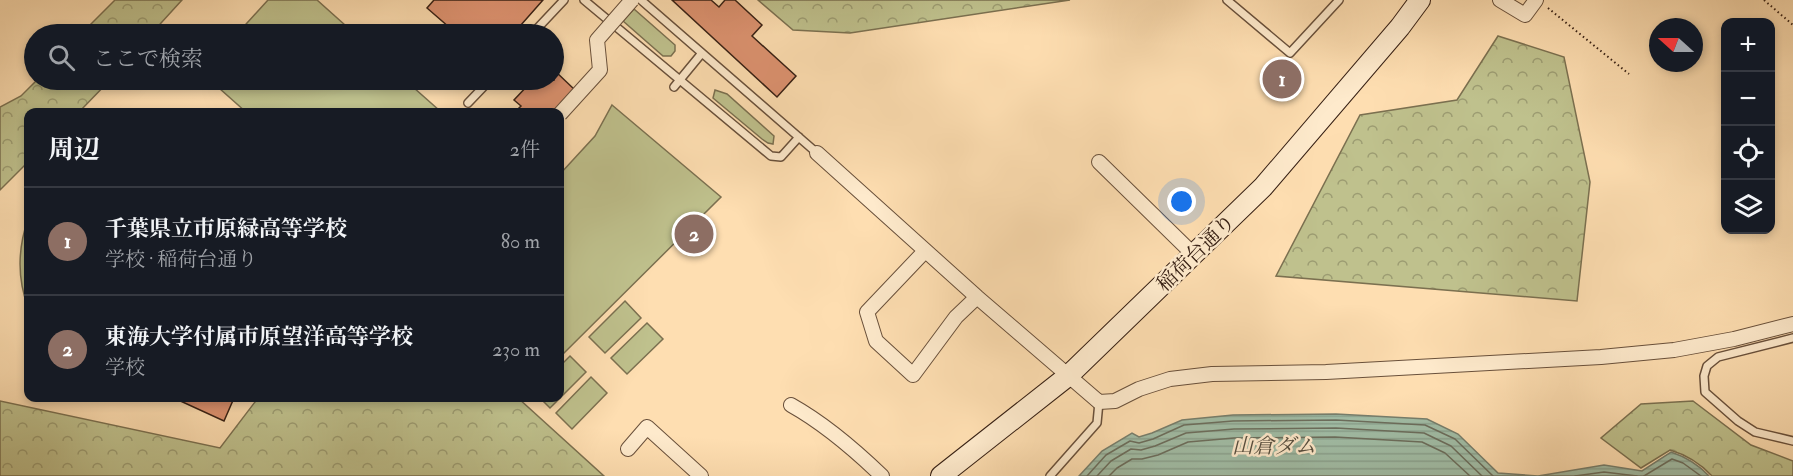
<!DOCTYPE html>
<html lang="ja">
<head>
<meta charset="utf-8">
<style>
  :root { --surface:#171b24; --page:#20242c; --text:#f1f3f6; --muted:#9ea1a6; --line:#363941; --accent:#c59692 }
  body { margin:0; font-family:"IM FELL Double Pica","Noto Serif JP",serif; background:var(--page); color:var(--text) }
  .controls { position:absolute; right:18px; top:18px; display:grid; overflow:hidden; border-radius:12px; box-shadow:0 3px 9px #0003 }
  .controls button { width:54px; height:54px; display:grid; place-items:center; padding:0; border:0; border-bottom:2px solid var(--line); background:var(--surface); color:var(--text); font:30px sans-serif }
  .compass { position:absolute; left:1649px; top:18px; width:54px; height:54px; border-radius:50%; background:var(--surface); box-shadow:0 3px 9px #0003; rotate:291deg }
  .you { position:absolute; left:1182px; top:202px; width:21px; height:21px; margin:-15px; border:4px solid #fff; border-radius:50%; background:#1a73e8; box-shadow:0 0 0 9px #1a73e833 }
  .badge { display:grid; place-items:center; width:39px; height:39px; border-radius:50%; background:var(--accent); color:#fff; font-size:20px; font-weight:700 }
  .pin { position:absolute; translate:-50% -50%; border:3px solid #fff; box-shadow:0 2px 6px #0006 }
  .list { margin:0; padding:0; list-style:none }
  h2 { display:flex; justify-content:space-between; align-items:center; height:78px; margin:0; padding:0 24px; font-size:26px }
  h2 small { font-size:20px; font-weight:400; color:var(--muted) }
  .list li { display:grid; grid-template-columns:39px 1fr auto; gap:18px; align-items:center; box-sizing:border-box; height:108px; padding:0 24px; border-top:2px solid var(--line) }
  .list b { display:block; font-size:22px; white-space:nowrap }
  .list p { margin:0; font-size:20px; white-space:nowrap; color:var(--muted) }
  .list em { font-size:20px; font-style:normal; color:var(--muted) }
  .icon { flex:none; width:33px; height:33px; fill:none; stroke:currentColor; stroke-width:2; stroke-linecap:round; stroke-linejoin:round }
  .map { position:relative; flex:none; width:1793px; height:476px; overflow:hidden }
  .search { position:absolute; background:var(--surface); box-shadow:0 3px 9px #0003; left:24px; top:24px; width:540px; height:66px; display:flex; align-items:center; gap:15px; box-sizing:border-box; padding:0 21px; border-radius:33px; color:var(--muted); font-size:22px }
  .panel { position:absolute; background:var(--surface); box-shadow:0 3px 9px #0003; left:24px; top:108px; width:540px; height:294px; border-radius:12px }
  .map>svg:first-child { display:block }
  .green { fill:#bfc18d; stroke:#7b7050; stroke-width:1.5 }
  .forest { fill:url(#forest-crowns); stroke:#7b7050; stroke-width:1.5 }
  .water { fill:url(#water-rules); stroke:#777e6c; stroke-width:1.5 }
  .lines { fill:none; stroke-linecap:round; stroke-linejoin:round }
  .shore { stroke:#6c6e5d; stroke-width:1.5 }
  .building { fill:#dd9270; stroke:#372014; stroke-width:1.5 }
  .lane-casing { stroke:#69503b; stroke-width:10 }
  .street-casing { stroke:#69503b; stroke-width:16 }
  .secondary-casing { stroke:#372014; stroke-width:22 }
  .path { stroke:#372014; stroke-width:2; stroke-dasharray:1.5 3; stroke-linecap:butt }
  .lane { stroke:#feeacc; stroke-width:7 }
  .street { stroke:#feeacc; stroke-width:14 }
  .secondary { stroke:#feeacc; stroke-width:20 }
  .street-bridge-casing { stroke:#69503b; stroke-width:16; stroke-linecap:butt }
  .street-bridge { stroke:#feeacc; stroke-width:14 }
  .labels { text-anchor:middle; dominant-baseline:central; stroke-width:5; stroke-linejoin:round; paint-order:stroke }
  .street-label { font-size:20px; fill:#372014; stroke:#feeacc }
  .water-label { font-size:21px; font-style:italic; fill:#574f40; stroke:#feeacc }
</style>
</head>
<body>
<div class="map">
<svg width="1793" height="476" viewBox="0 0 1793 476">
  <defs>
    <pattern id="forest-crowns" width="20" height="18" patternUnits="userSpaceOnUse" patternTransform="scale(1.5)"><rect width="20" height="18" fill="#bfc18d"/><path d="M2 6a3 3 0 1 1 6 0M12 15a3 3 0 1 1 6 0" fill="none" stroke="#9c9c72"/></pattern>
    <pattern id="water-rules" width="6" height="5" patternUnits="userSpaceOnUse" patternTransform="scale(1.5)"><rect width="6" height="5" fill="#a1bda6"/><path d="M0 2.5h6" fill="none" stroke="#8ba28e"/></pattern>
  </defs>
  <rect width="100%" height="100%" fill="#fedeb1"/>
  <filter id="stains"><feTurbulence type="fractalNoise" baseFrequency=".00333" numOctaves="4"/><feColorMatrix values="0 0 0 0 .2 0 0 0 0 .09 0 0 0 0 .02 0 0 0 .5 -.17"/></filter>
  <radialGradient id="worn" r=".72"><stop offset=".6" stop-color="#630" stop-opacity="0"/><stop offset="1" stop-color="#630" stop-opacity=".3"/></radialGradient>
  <path class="green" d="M268,0H317L355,34H237Z
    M634,9L675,45V51L671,56H663L623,21Z
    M210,80H405L440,111L246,112Z
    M715,90L727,94L774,136L773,144L768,143L762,139L713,98Z
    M612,105L721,197L560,357V174L595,136Z
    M28,219V307C17,278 18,248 28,219Z
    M625,301L641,318L605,353L589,337Z
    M647,323L663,339L627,374L611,358Z
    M570,356L586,372L550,408L540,398H560V366Z
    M591,377L607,393L572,429L556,413Z"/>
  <path class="forest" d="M115,0H182L151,34H81Z
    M758,0H1070L850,33L793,30Z
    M1498,36L1564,57L1590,182L1577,301L1276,276L1360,115L1457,100Z
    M37,80H110L79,112H28V162L0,190V107L21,96Z
    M258,398H518L604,476H0V401L220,448Z
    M1693,401L1751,445L1793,461V476H1712C1700,463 1687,455 1670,450L1641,468L1601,438L1641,404Z"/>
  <path class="water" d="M1336,414L1427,419L1458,434L1498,473L1538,476L1604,465L1642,471L1671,452C1686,457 1698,464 1709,476H1079L1102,451L1132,433L1139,437L1152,433L1182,420L1233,415Z"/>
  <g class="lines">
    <path class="shore" d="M1087,476L1106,455L1130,441L1139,443L1153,439L1184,425L1233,421L1336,420L1425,425L1455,439L1493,476
      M1097,476L1111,461L1131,449L1141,450L1155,446L1186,433L1234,429L1336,428L1424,433L1451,446L1482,476
      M1109,476L1117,468L1132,459H1142L1158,455L1188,442L1234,438L1335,437L1422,442L1445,453L1470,476
      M1575,476L1604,472L1637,476
      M1644,476L1672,459L1683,463L1701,476"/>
  </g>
  <path class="building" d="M434,0H543L513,34H457L427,8Z
    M672,0H711L719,7L725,0H735L762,25L752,36L796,76L777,97Z
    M554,70L576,91L556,112H515L521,106L514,100L530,83L527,80H554Z
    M177,398H234L224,421L176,399Z"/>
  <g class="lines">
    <defs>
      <path id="lane" d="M584,0L771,156L781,157L799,137
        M641,0L817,153
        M1227,0L1290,53L1339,0
        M532,34L564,0
        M674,87L702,53
        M468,103L490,80
        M1793,338L1718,357L1707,366L1704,376L1705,392L1738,421L1755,432L1793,441
        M1050,476L1097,423L1099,402"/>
      <path id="street" d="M1500,0L1525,15L1536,0
        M817,153L977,297L1099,402L1115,401L1139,389L1170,379L1212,374L1326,372L1601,357L1674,350L1734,339L1793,324
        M1099,162L1194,255
        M925,251L867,312L876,341L913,375L956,317L977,297
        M791,405C825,424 855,450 882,476
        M628,449L647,427L701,476"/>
      <path id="secondary" d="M941,476L1068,376L1263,187L1400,27L1420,0"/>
    </defs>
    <use href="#lane" class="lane-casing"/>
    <use href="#street" class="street-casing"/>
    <use href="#secondary" class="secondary-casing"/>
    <path class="path" d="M1764,0L1793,25
      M1548,8L1629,74"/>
    <use href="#lane" class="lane"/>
    <use href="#street" class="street"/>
    <use href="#secondary" class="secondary"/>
    <defs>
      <path id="street-bridge" d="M560,114L600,70L597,40L632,0"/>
    </defs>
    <use href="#street-bridge" class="street-bridge-casing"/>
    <use href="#street-bridge" class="street-bridge"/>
  </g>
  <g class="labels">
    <g class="street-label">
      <text transform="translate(1196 253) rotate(-44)">稲荷台通り</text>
    </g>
    <g class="water-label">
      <text x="1274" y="446">山倉ダム</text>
    </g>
  </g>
  <rect width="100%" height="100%" filter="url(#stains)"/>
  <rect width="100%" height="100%" fill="url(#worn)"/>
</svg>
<div class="controls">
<button>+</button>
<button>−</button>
<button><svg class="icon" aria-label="locate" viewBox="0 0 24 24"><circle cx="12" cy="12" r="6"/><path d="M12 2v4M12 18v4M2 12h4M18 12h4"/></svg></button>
<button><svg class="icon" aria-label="layers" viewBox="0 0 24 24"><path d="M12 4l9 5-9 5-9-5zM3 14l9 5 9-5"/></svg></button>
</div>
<svg class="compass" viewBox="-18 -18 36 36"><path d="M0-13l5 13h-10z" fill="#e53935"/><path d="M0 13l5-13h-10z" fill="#9ea1a6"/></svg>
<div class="you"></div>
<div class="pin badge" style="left:1282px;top:79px;background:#8d6e63">1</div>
<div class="pin badge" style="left:694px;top:234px;background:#8d6e63">2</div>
<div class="search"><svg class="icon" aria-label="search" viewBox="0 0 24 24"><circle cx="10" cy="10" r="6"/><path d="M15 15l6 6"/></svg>ここで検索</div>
<section class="panel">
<h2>周辺<small>2件</small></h2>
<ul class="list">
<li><span class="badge" style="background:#8d6e63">1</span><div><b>千葉県立市原緑高等学校</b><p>学校 · 稲荷台通り</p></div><em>80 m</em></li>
<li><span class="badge" style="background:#8d6e63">2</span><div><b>東海大学付属市原望洋高等学校</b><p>学校</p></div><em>230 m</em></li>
</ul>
</section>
</div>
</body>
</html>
